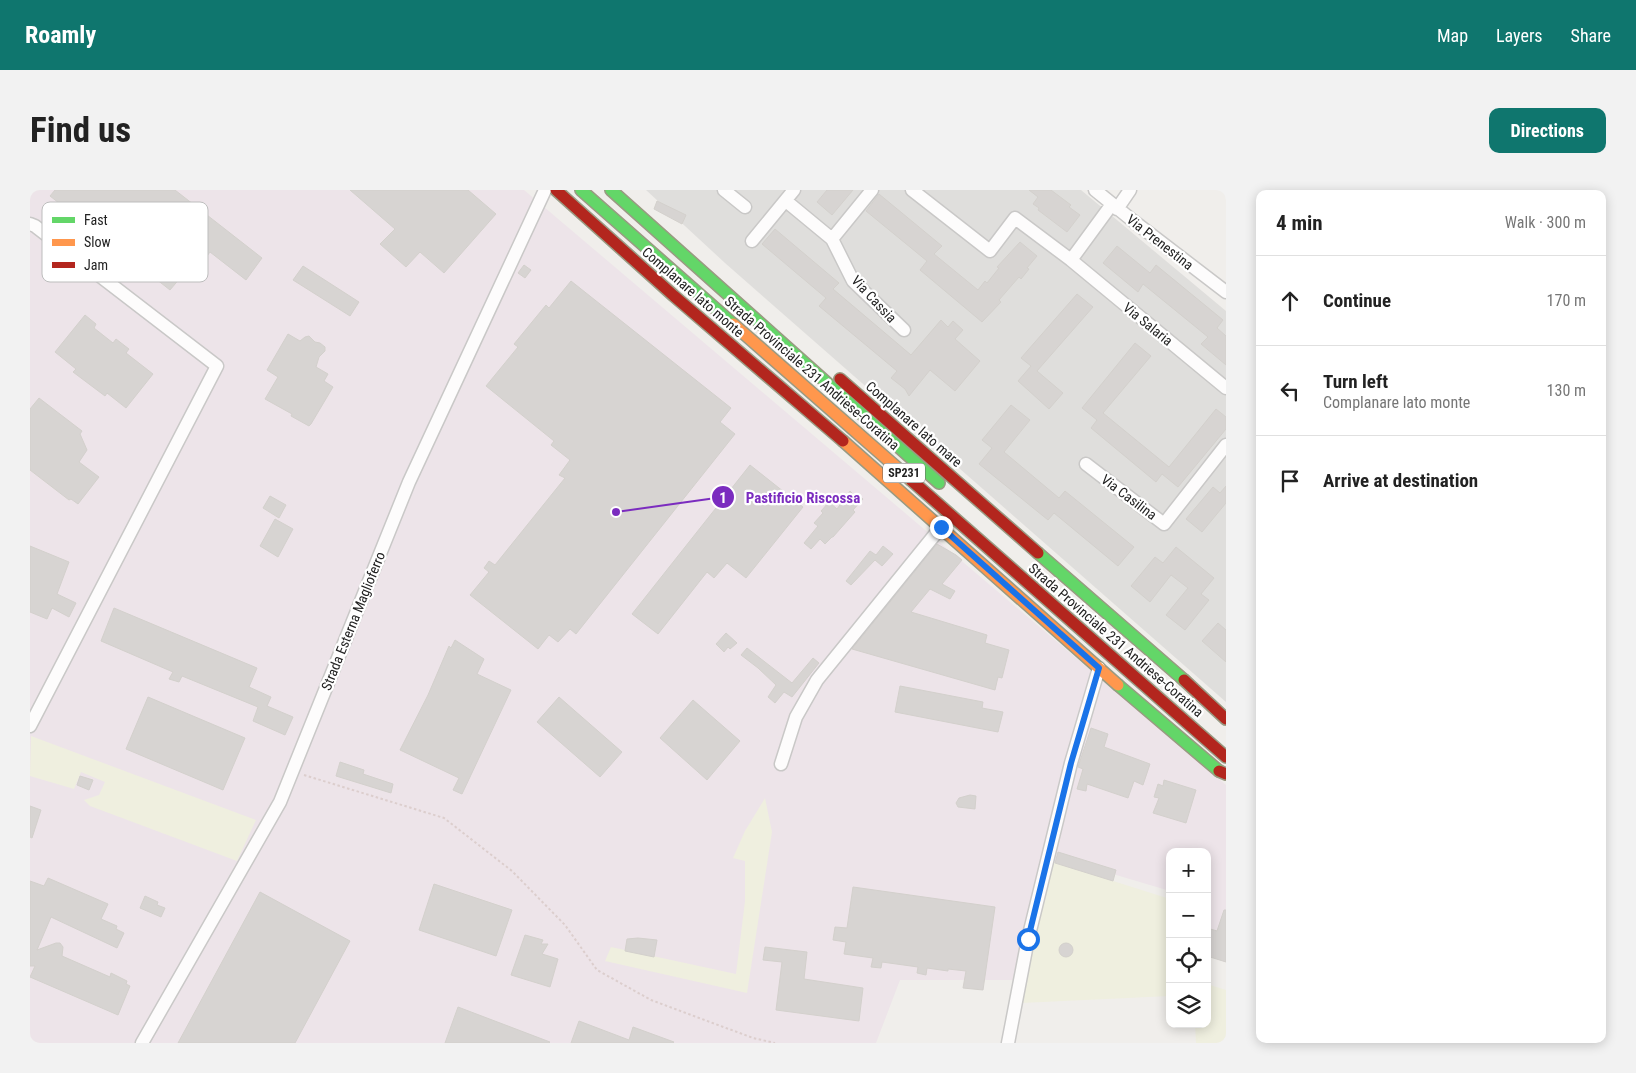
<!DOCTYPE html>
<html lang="en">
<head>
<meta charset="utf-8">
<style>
  :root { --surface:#fff; --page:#f2f2f2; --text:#222; --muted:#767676; --line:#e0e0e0; --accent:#0f766e }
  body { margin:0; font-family:"Roboto Condensed",sans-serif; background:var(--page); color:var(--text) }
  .controls { position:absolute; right:15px; bottom:15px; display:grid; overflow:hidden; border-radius:10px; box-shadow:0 2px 12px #0003 }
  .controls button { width:45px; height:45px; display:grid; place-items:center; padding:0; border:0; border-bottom:1px solid var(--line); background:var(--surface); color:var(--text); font:25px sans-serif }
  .stop { position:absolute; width:15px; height:15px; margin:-11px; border:4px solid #1a73e8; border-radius:50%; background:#fff }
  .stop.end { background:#1a73e8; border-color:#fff; box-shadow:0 1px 5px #0008 }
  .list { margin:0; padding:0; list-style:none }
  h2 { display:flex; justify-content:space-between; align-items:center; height:65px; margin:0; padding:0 20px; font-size:21px }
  h2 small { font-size:16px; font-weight:400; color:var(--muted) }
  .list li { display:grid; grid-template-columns:32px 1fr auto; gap:15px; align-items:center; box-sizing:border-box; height:90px; padding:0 20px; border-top:1px solid var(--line) }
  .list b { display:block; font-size:19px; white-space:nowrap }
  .list p { margin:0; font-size:16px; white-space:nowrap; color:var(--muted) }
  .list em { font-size:16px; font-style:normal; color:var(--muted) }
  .icon { flex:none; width:28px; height:28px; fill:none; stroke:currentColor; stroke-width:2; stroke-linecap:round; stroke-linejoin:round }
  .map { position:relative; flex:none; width:1196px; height:853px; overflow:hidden; border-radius:10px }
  header { display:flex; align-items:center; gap:30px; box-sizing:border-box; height:70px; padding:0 25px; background:var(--accent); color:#fff }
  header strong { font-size:24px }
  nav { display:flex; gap:28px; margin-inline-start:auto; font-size:18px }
  .intro { display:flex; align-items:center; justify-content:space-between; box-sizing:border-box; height:120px; padding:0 30px }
  h1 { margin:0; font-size:35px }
  .button { padding:12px 22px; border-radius:10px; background:var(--accent); color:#fff; font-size:18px; font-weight:700 }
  main { display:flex; gap:30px; padding:0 30px }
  aside { flex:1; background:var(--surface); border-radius:10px; box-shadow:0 2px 12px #0003 }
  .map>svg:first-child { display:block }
  .residential { fill:#dfdedc }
  .industrial { fill:#ede4e9 }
  .farmland { fill:#efefdf }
  .building { fill:#d7d4d2; stroke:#d3d0cc }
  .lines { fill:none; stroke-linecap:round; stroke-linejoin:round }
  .street-casing { stroke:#c9c8c7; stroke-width:15 }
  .fast-casing { stroke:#999a82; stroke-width:14 }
  .slow-casing { stroke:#999a82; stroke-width:14 }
  .jam-casing { stroke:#999a82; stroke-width:14 }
  .path { stroke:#dccecd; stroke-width:2; stroke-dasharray:2.5 2.5; stroke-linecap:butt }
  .street { stroke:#fdfcfc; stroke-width:12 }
  .fast { stroke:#63d668; stroke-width:11 }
  .slow { stroke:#ff974d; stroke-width:11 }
  .jam { stroke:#b3261e; stroke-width:11 }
  .route { stroke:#1a73e8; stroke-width:6 }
  .labels { text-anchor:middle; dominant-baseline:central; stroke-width:4.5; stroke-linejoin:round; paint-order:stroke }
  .shield { fill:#fff; stroke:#646464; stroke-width:1 }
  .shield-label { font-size:12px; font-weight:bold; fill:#222 }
  .street-label { font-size:14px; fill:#222; stroke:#fff }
  .key { fill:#fff; stroke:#bdbdbd; stroke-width:1 }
  .key-label { font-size:14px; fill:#222 }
  .leader { fill:none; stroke:#7b2cbf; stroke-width:2 }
  .callout-dot { fill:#7b2cbf; stroke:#fff; stroke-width:2 }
  .mark-label { font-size:15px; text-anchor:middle; font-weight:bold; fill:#fff }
  .callout-label { font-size:15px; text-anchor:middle; font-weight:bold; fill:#7b2cbf; stroke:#fff; stroke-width:4.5; stroke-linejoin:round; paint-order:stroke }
</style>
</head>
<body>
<header>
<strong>Roamly</strong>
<nav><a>Map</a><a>Layers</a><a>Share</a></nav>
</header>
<div class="intro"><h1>Find us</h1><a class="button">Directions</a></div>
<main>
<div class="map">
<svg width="1196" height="853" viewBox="0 0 1196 853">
  <rect width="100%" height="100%" fill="#f0eeeb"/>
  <path class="residential" d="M616,0H1051L1196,121V512L695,73Z"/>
  <path class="industrial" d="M0,0H494L1196,595V769L1177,764V662H1140V701L1029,668L989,790H870L846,853H0Z"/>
  <path class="farmland" d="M1,546L226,630L207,671L60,616L54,610L69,605L75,592L51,582L44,599L0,586Z
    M735,608L742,642L717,803L575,771L581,757L706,784L715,711V671L703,668L715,641Z
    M1023,672L1140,709V806L991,813Z
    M1177,794L1196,800V853H1166L1165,834H1177Z"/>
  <path class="building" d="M25,0H145L232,68L216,90L180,62L177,66L172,62L140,100L89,60L87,63L69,49L71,46L20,6Z
    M320,0H438L466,24L414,83L390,62L376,77L350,54L365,39Z
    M797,0H823L802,25L787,12Z
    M999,0H1021L1041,15L1039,17L1050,25L1037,42L1008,20L1009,18L1003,14L1008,7Z
    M849,4L912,56L904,64L948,100L955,91L957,93L969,78L967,77L990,52L1007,66L997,78L999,79L991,89L989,87L969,110L971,112L952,132L890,80L897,71L836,21Z
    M627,11L656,25L652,34L624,19Z
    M745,39L809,93L803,99L881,165L911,130L918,137L923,131L933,140L925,149L950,171L925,201L900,180L879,206L875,199L861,188L867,181L789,116L796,108L732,54Z
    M1087,56L1120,83L1126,75L1193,130L1187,138L1196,146V175L1171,154L1178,147L1167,138L1113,94L1108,102L1073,73Z
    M494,75L501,80L495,88L488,83Z
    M273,76L329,112L320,126L263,90Z
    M541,91L701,218L690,232L705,244L546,444L540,439L528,452L519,445L508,459L440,405L459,382L454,378L459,371L465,375L535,288L529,285L540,270L521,255L524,251L456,196L488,157L484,154L516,115L519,118Z
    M1047,104L1063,117L1007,181L1033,203L1019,219L988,191L1001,176L991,168Z
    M55,125L66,134L64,138L83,153L86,149L99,159L96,163L123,184L96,218L77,203L75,206L43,182L46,179L25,162Z
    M258,144L270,151L275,147L279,146L285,152L290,153L295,157V161L289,167L286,177L298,184L294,191L303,197L281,234L279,236L261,226L262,224L235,209L248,187L237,180Z
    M1105,153L1121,166L1073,223L1139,277L1186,219L1196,227V239L1148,297L1132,284L1126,292L1061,238L1067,230L1052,218Z
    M9,208L52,241L50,244L57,260L49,272L69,287L48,314L41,309L39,310L0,280V219Z
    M981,215L1000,230L974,262L1029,308L1035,301L1104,357L1088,376L1024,323L1018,330L949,274L962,258L952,250Z
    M720,275L773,317L716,388L697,373L684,388L677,382L628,444L602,424Z
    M1196,296V313L1172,342L1156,329L1183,297L1190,303Z
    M820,301L824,305L826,303L833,309L823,320L825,322L803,347H802L795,354L790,349L781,359L774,353L788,336L784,333L793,323L791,321L799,312L807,319Z
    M240,306L256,315L249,328L233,318Z
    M245,329L263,339L248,367L230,356Z
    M907,354L926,365L932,370L912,394L925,401L920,409L900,399L881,422L957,445L955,453L979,460L972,488L968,487L965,500L822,459Z
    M0,356L39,372L27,404L46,413L39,427L22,418L17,429L0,422Z
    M853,356L863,364L852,376L845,370L821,395L816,391L840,361L846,365Z
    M1146,357L1184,388L1171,404L1179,410L1155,440L1136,425L1158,398L1141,385L1120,412L1101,396L1125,367L1133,373Z
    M84,418L227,478L219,497L241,507L237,516L263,527L255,545L223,531L228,517L152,486L149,492L139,489L143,482L71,451Z
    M1188,433L1196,440V472L1172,451Z
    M696,443L707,453L700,459L698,457L694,462L686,454Z
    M425,450L454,469L447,484L481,500L432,604L423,600L429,588L370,560L398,505L419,456L421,458Z
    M717,458L762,493L783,468L789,473L762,507L754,502L745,513L738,507L746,495L728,478L711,465Z
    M870,496L953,512L952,518L973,522L968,542L865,522Z
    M118,507L215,548L193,600L96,559Z
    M529,507L592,562L570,587L507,532Z
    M663,510L710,551L677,590L630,548Z
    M1061,538L1078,544L1074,557L1120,574L1113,595L1104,591L1098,608L1057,594L1056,601L1047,599L1053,579L1048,577Z
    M310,572L334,580L333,584L363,594L361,603L306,586Z
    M50,586L63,590L59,600L47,595Z
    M1134,590L1166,600L1156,633L1123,623L1129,608L1124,607L1128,594L1133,596Z
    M940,605L946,606L945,619L928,617L926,613L929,608Z
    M0,616L11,620L2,648L0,647Z
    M1028,662L1086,680L1083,691L1025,673Z
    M18,688L78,714L71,729L87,736L86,739L94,743L87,758L21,727L7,760L26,753H30L33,757L32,766L80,787L81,783L97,791L96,794L100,796L88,825L0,787L5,776H0V691L14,696Z
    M404,694L482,720L466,766L389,740Z
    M823,697L965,717L953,800L933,798L936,781L918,779V781L897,778L896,785L887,783L888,777L852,772L851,778L841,777L843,768L814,764L816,752L803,750L805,737L817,738Z
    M230,702L320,751L265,853H148Z
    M115,706L128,712L127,715L135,718L131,727L110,718Z
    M1194,720H1196V772L1177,766V738L1187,741Z
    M495,745L513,750L511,754H518L512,764L528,769L520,797L481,785Z
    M608,748L627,750L624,767L595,761L597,749Z
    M1029 760a7 7 0 1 1 14 0a7 7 0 1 1-14 0Z
    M735,757L777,762L774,789L833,798L829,831L746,820L752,772L733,770Z
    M428,817L520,852L519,853H415Z
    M549,831L599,850L603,837L644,852L643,853H541Z"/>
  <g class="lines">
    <defs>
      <path id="street" d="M694,0L715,17
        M882,0L960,61L985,28L1041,70L1082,14
        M1065,0L1102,30L1196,102
        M756,11L802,49L823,91L874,140
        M1087,19L1100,0
        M0,34L5,36L187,176L0,536
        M802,49L842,0
        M722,51L764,0
        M1041,70L1196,198
        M1056,274L1134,334L1196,255
        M751,574L766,527L787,490L911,337
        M112,853L250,612L379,292L515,0
        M978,853L998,749L1041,573L1069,478"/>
      <path id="fast" d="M551,0L703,134
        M581,0L909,293
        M1008,363L1154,490
        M1088,495L1189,581"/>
      <path id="slow" d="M703,134L881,290
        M813,251L1088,495"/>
      <path id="jam" d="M526,0L644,106L813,251
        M810,189L1008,363
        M881,290L1196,567
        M1154,490L1196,529
        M1189,581L1196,584"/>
    </defs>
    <use href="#street" class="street-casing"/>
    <use href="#fast" class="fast-casing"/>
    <use href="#slow" class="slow-casing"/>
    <use href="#jam" class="jam-casing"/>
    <path class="path" d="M274,585L414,628L482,681L535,735L567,780L621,810L723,848L745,853"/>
    <use href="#street" class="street"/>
    <use href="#fast" class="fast"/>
    <use href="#slow" class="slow"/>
    <use href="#jam" class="jam"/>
  </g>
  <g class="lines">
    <path class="route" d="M911,337L1069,478L1041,573L998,749"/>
  </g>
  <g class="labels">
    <rect class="shield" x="853" y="273.5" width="42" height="19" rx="4"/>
    <g class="shield-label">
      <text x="874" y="283">SP231</text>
    </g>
    <g class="street-label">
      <text transform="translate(1130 52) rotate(38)">Via Prenestina</text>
      <text transform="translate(663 102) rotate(41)">Complanare lato monte</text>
      <text transform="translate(844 109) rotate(47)">Via Cassia</text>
      <text transform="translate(1118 134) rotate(39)">Via Salaria</text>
      <text transform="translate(782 183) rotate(41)">Strada Provinciale 231 Andriese-Coratina</text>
      <text transform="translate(884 234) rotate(41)">Complanare lato mare</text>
      <text transform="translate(1099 307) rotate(37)">Via Casilina</text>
      <text transform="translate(323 431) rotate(-68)">Strada Esterna Maglioferro</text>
      <text transform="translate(1086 450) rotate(41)">Strada Provinciale 231 Andriese-Coratina</text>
    </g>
  </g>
  <rect x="12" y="12" width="166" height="80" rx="8" class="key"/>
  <rect x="22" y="27" width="23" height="6" fill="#63d668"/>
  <rect x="22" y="49" width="23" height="7" fill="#ff974d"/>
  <rect x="22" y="72" width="23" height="6" fill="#b3261e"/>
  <g class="key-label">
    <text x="54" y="35">Fast</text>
    <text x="54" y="57">Slow</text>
    <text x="54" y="80">Jam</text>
  </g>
  <path class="leader" d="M586 322L693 307"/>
  <g class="callout-dot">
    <circle cx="586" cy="322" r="5"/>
    <circle cx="693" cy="307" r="12"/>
  </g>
  <g class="mark-label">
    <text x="693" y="313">1</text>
  </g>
  <g class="callout-label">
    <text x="773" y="313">Pastificio Riscossa</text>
  </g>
</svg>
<div class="controls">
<button>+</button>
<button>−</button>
<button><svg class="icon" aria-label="locate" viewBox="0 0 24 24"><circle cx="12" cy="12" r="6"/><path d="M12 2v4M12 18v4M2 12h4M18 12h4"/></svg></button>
<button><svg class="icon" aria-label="layers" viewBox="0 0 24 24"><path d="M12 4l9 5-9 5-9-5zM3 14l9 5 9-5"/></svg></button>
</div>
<div class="stop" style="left:998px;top:749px"></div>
<div class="stop end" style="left:911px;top:337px"></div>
</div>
<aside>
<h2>4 min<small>Walk · 300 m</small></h2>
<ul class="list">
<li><svg class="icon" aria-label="ahead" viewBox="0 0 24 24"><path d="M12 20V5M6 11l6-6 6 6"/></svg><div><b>Continue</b></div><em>170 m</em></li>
<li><svg class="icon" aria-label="left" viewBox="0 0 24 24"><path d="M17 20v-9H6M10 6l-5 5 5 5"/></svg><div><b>Turn left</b><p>Complanare lato monte</p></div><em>130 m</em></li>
<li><svg class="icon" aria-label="arrive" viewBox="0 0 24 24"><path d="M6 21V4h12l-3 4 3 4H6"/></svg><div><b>Arrive at destination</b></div></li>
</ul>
</aside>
</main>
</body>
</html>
